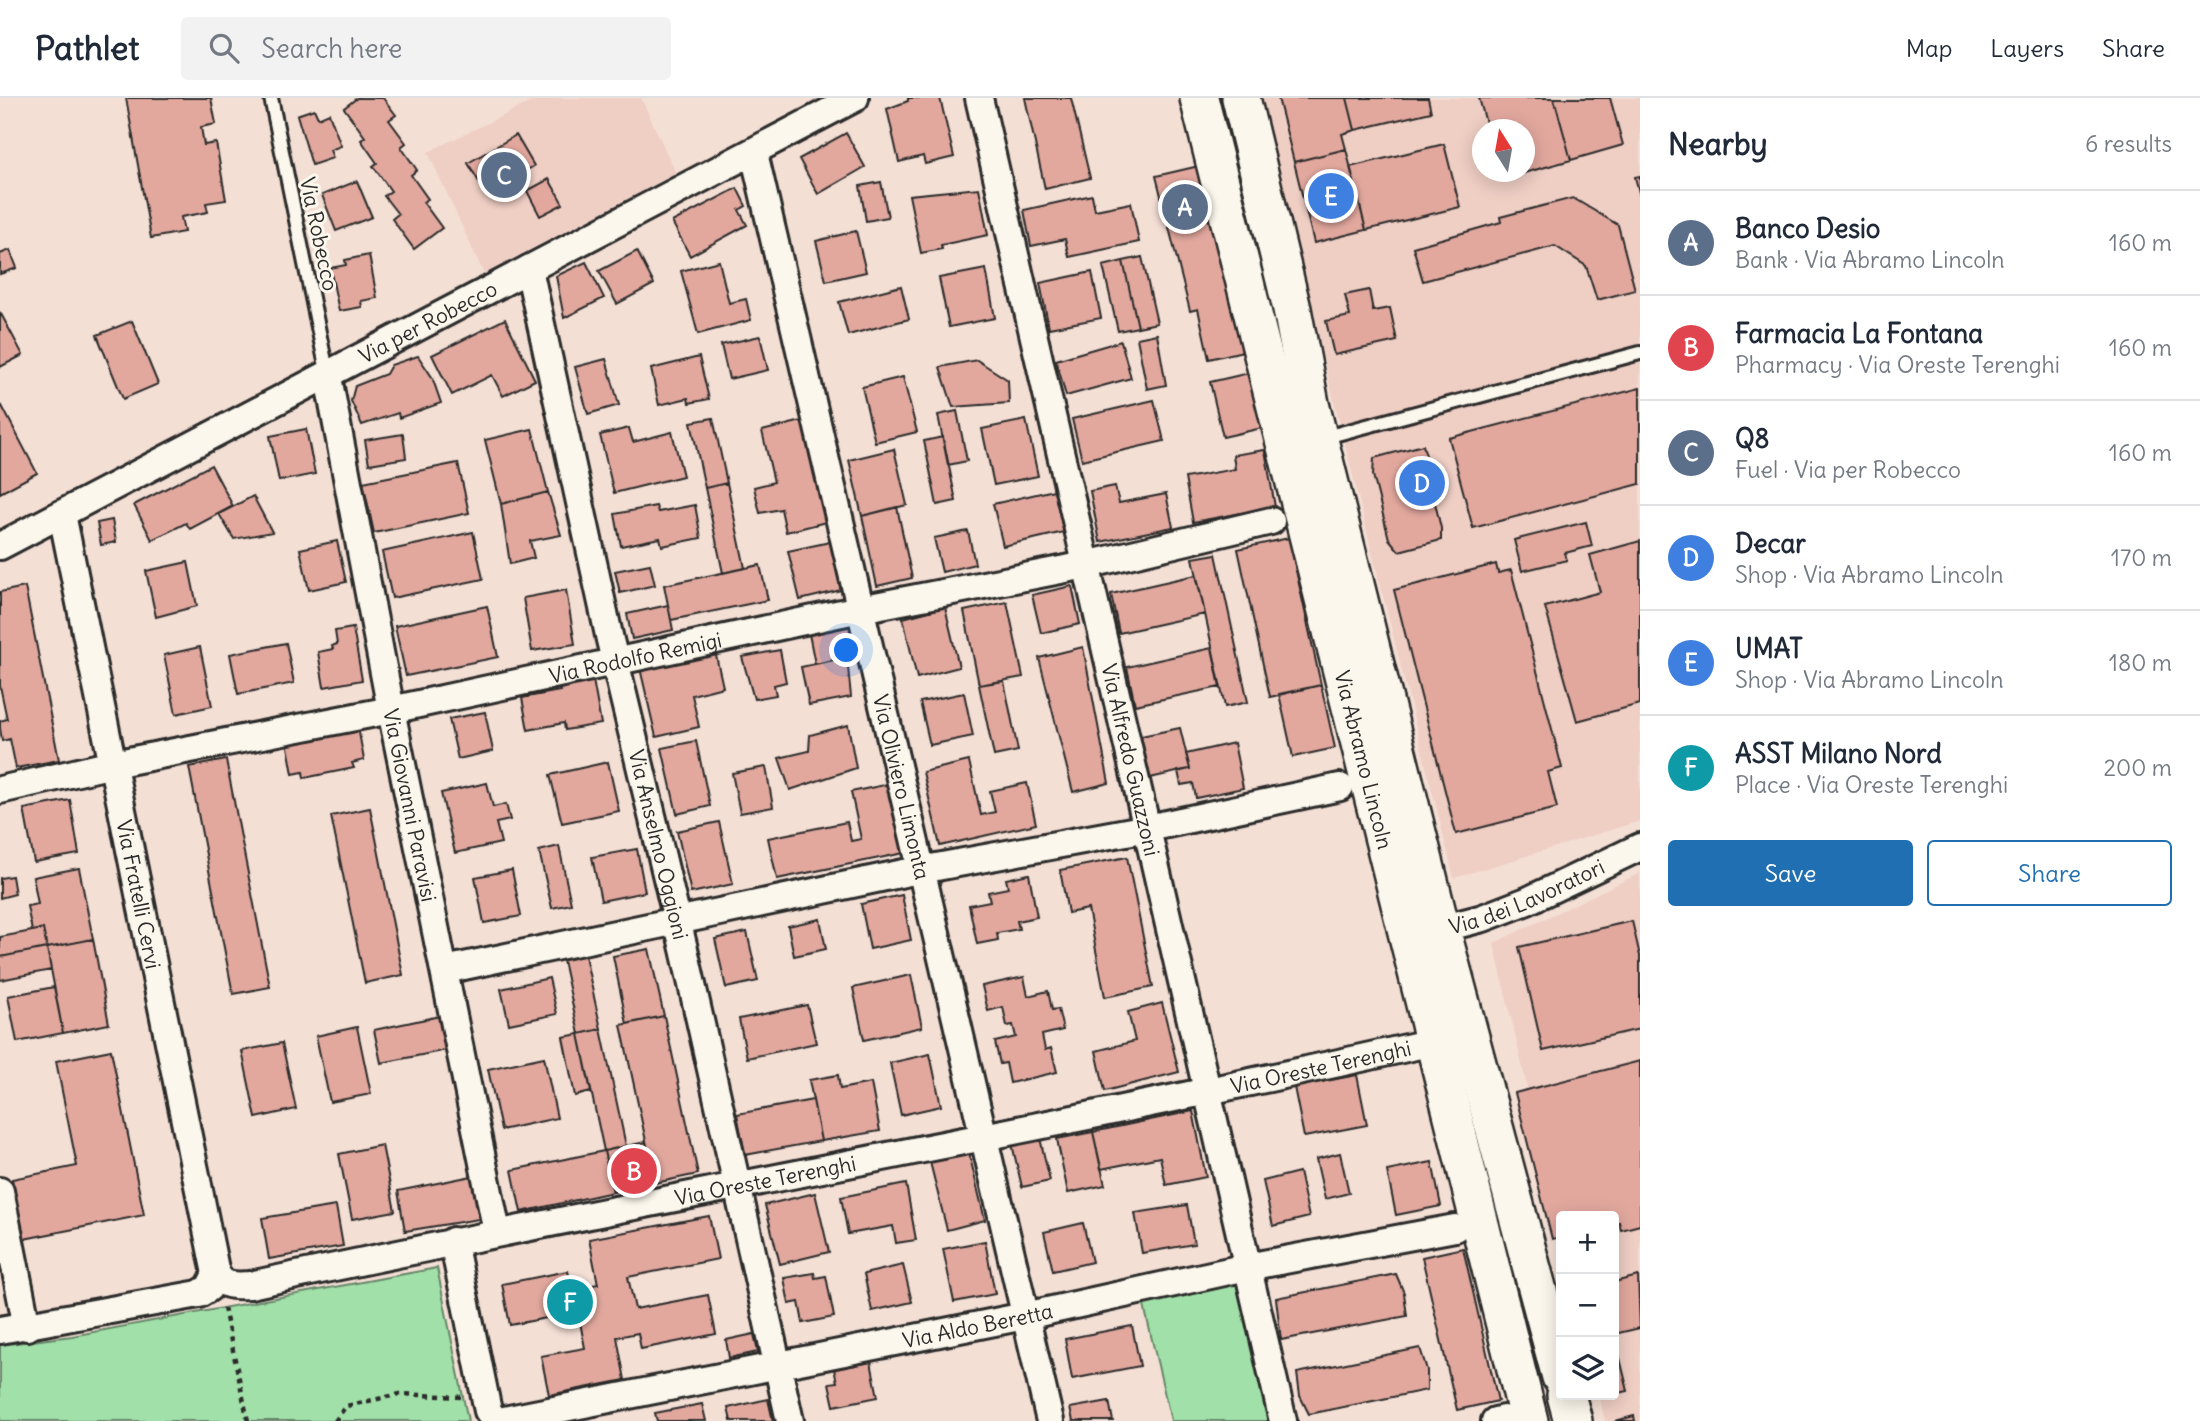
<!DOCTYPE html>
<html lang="en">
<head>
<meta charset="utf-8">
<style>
  :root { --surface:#fff; --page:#f2f2f3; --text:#1f2937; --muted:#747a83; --line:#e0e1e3; --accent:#1f6fb2 }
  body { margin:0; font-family:Delius,sans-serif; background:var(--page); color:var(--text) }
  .controls { position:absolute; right:21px; bottom:21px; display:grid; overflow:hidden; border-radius:7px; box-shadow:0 4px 18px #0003 }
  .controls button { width:63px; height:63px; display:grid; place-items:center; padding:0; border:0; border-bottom:2px solid var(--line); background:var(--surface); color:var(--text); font:35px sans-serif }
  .compass { position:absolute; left:1472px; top:21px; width:63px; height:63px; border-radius:50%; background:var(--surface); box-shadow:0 4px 18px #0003; rotate:349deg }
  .you { position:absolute; left:847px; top:553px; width:24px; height:24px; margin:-18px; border:5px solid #fff; border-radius:50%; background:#1a73e8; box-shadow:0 0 0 10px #1a73e833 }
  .badge { display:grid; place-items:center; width:46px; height:46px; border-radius:50%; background:var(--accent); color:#fff; font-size:23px; font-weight:700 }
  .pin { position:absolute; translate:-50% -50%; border:4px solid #fff; box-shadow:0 2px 7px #0006 }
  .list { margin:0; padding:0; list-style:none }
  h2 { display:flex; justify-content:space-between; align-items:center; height:91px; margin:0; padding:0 28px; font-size:30px }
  h2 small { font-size:23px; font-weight:400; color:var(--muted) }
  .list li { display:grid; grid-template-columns:46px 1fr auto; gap:21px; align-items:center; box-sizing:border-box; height:105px; padding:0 28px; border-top:2px solid var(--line) }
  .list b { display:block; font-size:26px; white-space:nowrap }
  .list p { margin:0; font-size:23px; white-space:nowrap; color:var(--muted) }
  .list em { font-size:23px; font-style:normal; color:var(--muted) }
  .actions { display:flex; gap:14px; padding:21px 28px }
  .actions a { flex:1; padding:16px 0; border:2px solid var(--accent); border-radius:7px; text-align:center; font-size:24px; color:var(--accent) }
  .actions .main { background:var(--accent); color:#fff }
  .icon { flex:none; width:38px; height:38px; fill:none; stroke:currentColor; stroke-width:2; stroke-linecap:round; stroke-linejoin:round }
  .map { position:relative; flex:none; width:1640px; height:1323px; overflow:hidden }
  header { display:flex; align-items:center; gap:42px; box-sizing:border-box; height:98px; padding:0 35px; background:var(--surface); border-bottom:2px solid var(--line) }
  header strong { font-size:33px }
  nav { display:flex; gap:38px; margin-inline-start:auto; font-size:24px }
  .search { width:490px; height:63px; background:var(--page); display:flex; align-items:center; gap:18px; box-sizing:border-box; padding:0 24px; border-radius:7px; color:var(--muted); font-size:26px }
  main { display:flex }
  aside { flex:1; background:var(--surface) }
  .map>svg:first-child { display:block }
  .built { fill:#efcec4; fill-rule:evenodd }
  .green { fill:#a1e0a8; stroke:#66866a; stroke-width:2 }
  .building { fill:#e2a89e; stroke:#2b2b2b; stroke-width:2 }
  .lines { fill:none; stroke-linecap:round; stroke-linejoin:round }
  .lane-casing { stroke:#2b2b2b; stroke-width:18 }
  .street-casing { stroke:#2b2b2b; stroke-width:32 }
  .secondary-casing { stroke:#2b2b2b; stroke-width:42 }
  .path { stroke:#2b2b2b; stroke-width:4.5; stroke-dasharray:5 5; stroke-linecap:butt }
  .lane { stroke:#fbf7ec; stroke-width:12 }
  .street { stroke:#fbf7ec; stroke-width:26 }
  .secondary { stroke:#fbf7ec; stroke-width:37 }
  .labels { text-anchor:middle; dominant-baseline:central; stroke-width:6; stroke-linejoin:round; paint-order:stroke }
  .street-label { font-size:21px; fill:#2b2b2b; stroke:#fbf7ec }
</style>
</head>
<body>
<header>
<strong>Pathlet</strong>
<div class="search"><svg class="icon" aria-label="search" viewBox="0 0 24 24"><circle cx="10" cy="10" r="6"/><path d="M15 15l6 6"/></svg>Search here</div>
<nav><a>Map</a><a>Layers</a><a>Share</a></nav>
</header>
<main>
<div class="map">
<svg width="1640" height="1323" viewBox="0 0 1640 1323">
  <rect width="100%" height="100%" fill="#f4dfd5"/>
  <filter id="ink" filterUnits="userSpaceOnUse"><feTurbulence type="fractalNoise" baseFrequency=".0143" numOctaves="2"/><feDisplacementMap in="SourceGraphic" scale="14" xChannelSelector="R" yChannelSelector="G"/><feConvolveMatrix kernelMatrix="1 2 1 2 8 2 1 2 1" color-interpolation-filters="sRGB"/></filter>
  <g filter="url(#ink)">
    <path class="built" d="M539,0H641L676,75L484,176L428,54Z
      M1258,0H1640V723L1454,780ZM1482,32H1524V74H1482Z
      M1640,775V1323H1605L1599,1297H1614V1118H1561V1137L1494,845Z"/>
    <path class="green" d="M437,1170L468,1323H0V1247L72,1238Z
      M1238,1177L1271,1323H1171L1142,1199Z"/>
    <path class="building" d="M126,0H211L216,26L201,29L204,47L216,45L226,102L206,105L208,114L181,119L184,134L151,140Z
      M357,0H383L396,17L389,22L406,45L401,49L417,72L411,77L428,101L423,104L442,130L414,151L392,121L398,116L384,98L391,93L373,68L377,65L361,42L365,39L344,10Z
      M908,0H940L954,59L925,66L923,58L899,64L887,11L908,3Z
      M1025,0H1071L1090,80L1045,91Z
      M1278,0H1347L1355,32L1342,36L1346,51L1294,64Z
      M1347,0H1428L1431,14L1355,32Z
      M1479,0H1554L1571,62L1502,81L1500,74H1524V32H1488Z
      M1554,0H1610L1623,47L1571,62Z
      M314,11L318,20L329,15L341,48L330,52L333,60L312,67L297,17Z
      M846,35L865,69L818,96L799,61Z
      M516,37L534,68L486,96L468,65Z
      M1444,46L1460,109L1366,132L1350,69Z
      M1346,51L1366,132L1314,145L1294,64Z
      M1199,68L1243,253L1209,261L1198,211L1190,213L1156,78Z
      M1640,78V98L1635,79Z
      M549,81L563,106L540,118L527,93Z
      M357,83L372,119L336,133L322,97Z
      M881,84L888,119L866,123L860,88Z
      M737,90L746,108L739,112L747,127L690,158L672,124Z
      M979,90L988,137L941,147L942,151L921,155L909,97Z
      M1092,97L1095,112L1131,105L1139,144L1069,159L1065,141L1031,148L1024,112Z
      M1573,100L1618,127L1635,192L1597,202L1586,168L1555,148L1423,183L1413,149L1501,124L1500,119Z
      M856,133L866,174L826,183L816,143Z
      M10,152L17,170L0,176V156Z
      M637,153L654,186L617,206L599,173Z
      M369,157L377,200L361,203L362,209L339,213L330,170L346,167L345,162Z
      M1142,159L1157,225L1138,229L1123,163Z
      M719,163L729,205L746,201L751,222L698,236L681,173Z
      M1123,163L1138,229L1118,233L1103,168Z
      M586,164L604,200L564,220L556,178Z
      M986,171L995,220L949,229L939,180Z
      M1092,174L1101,220L1049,230L1040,185Z
      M901,188L909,221L848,237L839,204Z
      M1369,192L1373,213L1390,210L1397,243L1334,257L1326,223L1350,218L1345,197Z
      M0,214L23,257L0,269Z
      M505,221L535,282L503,298L492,277L452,297L432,257Z
      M132,223L158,286L123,301L97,237Z
      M1157,236L1166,287L1147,291L1137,240Z
      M760,238L768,272L729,281L721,247Z
      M1121,243L1131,280L1066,298L1056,262Z
      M418,258L432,279L441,305L399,320L398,315L362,327L351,303L355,288L386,276L391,267Z
      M699,259L709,301L689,305L688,300L659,307L651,271Z
      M606,261L619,307L588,316L575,269Z
      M977,262L1008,282L1009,305L953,309L940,269Z
      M1249,275L1262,330L1223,339L1210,284Z
      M903,279L917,334L875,344L862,289Z
      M1640,290V386L1473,430L1449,340Z
      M1154,302L1164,343L1082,362L1072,321Z
      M2,308L37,375L0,395V310Z
      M957,313L967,363L948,367L938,317Z
      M713,320L727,385L705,390L691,324Z
      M1026,322L1038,378L994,387L982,331Z
      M802,323L826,424L786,434L781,411L760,415L754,389L774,384L762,333Z
      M629,330L633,344L672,334L683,378L614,395L600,337Z
      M306,331L315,376L279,383L270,338Z
      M532,331L548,394L501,406L485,342Z
      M403,336L406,360L369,366L365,342Z
      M943,339L956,403L937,407L924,343Z
      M1423,347L1432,379L1429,380L1441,430V442L1399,453L1389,441L1373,377L1374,360Z
      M894,351L907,407L862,418L849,362Z
      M1265,352L1275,409L1193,424L1185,380L1235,371L1233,357Z
      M458,365L469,415L374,435L363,384Z
      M211,367L233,408L190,431L186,425L152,442L134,407Z
      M727,385L745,470L723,475L705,390Z
      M1115,388L1119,405L1166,396L1173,429L1100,444L1090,393Z
      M1054,392L1064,434L1003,448L993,406Z
      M548,394L561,437L530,443L534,460L510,466L501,406Z
      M253,398L272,434L234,441L219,416Z
      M695,407L701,440L662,448L660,440L621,448L615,416L656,408L658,414Z
      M897,409L912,480L877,488L862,418Z
      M112,422L116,444L101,447L97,425Z
      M1586,424L1592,448L1565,455L1567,462L1522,473L1514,442Z
      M968,433L975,466L942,474L934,440Z
      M473,434L483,481L392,500L382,454Z
      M1289,440L1321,587L1270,599L1238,451Z
      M337,443L346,484L309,492L300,451Z
      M1640,443V606L1577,623L1545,509L1600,494L1590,457Z
      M830,444L841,492L800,502L788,453Z
      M1216,456L1248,604L1225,609L1193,460Z
      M188,464L197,508L156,519L146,473Z
      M650,466L655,487L620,495L615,473Z
      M1496,466L1498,475L1511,472L1562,670L1548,674L1557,710L1456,736L1394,492Z
      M760,467L768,502L671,522L664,487Z
      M1196,477L1205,516L1119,535L1111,496Z
      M1072,488L1080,526L1041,535L1032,497Z
      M25,489L59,662L16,670L10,641L2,643L0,630V623L7,621L0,588V494Z
      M566,492L575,546L532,553L523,500Z
      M1007,504L1023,579L979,587L964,513Z
      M668,507L673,532L632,541L627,516Z
      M487,508L498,559L406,578L395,528Z
      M945,509L959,569L917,580L903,520Z
      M855,521L863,556L815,566L808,531Z
      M353,530L362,582L324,589L318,554L333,551L332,548L337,546L335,533Z
      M286,545L294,585L238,596L230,556Z
      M200,549L212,608L176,616L164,557Z
      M1083,549L1109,685L1073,694L1039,560Z
      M1212,550L1220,589L1135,607L1127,569Z
      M780,552L786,584L774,587L776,597L754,601L742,559Z
      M715,553L723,589L692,597L699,629L656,639L640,570Z
      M847,559L851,599L809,607L801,569Z
      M593,582L601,626L565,632L564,625L528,632L522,600L560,593L559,589Z
      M1004,583L1018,653L994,658L979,587Z
      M1321,587L1335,650L1293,659L1279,596Z
      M964,595L973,638L930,647L920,604Z
      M485,614L493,653L458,661L449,621Z
      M848,627L856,670L790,692L779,660L809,653L810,637Z
      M358,629L364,662L352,665L354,670L304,680L303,674L293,676L287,643Z
      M1180,630L1190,671L1150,680L1141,638Z
      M696,643L710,708L677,716L662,650Z
      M1234,645L1243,690L1196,700L1193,685L1181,687L1178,673L1190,671L1186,656Z
      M226,662L270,889L233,896L189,669Z
      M969,663L981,717L995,714L990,693L1027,685L1036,726L940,748L923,674Z
      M608,664L619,713L562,725L550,677Z
      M766,669L773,709L740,715L732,675Z
      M487,685L493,709L506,706L510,722L496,725L501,745L455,755L441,695Z
      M889,686L904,755L777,781L768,740L847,724L851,743L861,741L851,694Z
      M70,702L79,756L34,764L24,711Z
      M370,710L403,877L365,885L331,718Z
      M719,724L733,786L691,795L677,733Z
      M559,748L571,806L552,810L539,753Z
      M637,751L645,794L601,803L592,759Z
      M1127,759L1153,889L1105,899L1088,811L1068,815L1060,772Z
      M79,770L93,841L47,850L43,831L32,833L27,808L38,806L33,779Z
      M512,772L521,818L484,825L475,779Z
      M1029,776L1037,819L1017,823L1019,831L997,835L998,842L977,846L969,807L990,803L988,794L1008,790L1006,781Z
      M12,778L15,796L0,800V780Z
      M902,797L911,842L870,851L861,806Z
      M820,821L826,851L794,858L788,828Z
      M1632,823L1640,858V931L1543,953L1519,849Z
      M43,831L47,850L0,859V839Z
      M747,834L758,883L726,890L715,841Z
      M93,841L109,926L63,935L47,850Z
      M47,850L51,872L0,882V859Z
      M649,851L664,918L627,926L613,858Z
      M584,853L601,931L579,936L562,858Z
      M911,877L922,929L864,942L853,890Z
      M1024,879L1028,898L1048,893L1052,912L1058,911L1063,932L1042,937L1045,952L1051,950L1057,974L1010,985L1006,965L1000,966L995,944L1016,939L1013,927L1007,928L1003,909L988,913L982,888Z
      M549,880L557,916L509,926L501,891Z
      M54,889L63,935L17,944L8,898Z
      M1162,905L1179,974L1105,993L1096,953L1135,943L1128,914Z
      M807,907L816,945L747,960L739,921Z
      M440,918L447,952L381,965L374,932Z
      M664,918L698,1076L655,1085L621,927Z
      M357,929L371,996L330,1004L316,938Z
      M601,931L626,1048L604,1053L579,936Z
      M579,936L591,994L575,998L563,939Z
      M282,945L296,1011L256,1020L242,953Z
      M111,952L144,1117L24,1141L12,1081L77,1068L56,963Z
      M930,956L941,1008L901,1017L890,965Z
      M544,959L557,1020L501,1032L488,971Z
      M1640,963V1127L1621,1132L1619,1124L1614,1125V1118H1561V1139L1552,1141L1515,995Z
      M838,977L840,991L871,985L880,1033L821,1043L809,982Z
      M1357,977L1367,1027L1304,1039L1294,989Z
      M813,1002L821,1043L745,1057L737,1016Z
      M1193,1013L1206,1079L1166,1087L1160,1059L1101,1071L1093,1034Z
      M1093,1034L1105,1087L1068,1095L1057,1041Z
      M1040,1040L1050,1083L1022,1089L1012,1046Z
      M646,1044L655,1085L613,1094L604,1053Z
      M382,1047L395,1113L352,1121L339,1056Z
      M968,1051L985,1122L947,1132L929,1060Z
      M604,1053L613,1094L521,1114L512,1072Z
      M1340,1055L1349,1095L1325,1101L1316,1061Z
      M1432,1064L1441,1108L1396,1117L1387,1073Z
      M1299,1074L1309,1119L1273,1128L1263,1083Z
      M472,1078L479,1121L405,1133L398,1093Z
      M906,1086L916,1142L896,1145L893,1128L848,1136L841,1099Z
      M815,1095L829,1154L780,1166L765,1107Z
      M1187,1107L1194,1146L1142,1155L1135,1115Z
      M336,1108L343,1148L269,1161L262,1120Z
      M709,1118L718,1161L628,1179L635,1211L708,1197L716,1236L641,1251L638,1235L617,1239L625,1282L549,1297L541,1258L585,1250L578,1214L510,1227L502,1186L568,1173L572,1191L598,1186L589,1141Z
      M1083,1125L1092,1164L1053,1173L1044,1134Z
      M985,1143L995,1196L954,1204L943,1151Z
      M1463,1150L1498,1303L1457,1312L1422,1159Z
      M903,1167L912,1204L872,1213L864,1176Z
      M814,1175L815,1180L826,1178L834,1219L803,1225L799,1204L789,1206L784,1180Z
      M1396,1176L1404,1195L1407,1218L1281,1242L1276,1200Z
      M1638,1178L1640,1230L1614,1236L1628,1293L1614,1296V1184Z
      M1132,1228L1140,1268L1072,1281L1065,1241Z
      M754,1236L758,1254L729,1260L726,1242Z
      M1420,1250L1427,1272V1292L1309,1316L1300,1298L1297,1275Z
      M871,1264L878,1299L834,1308L829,1285L837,1284L834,1271Z
      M768,1301L773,1323H731L728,1310Z
      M1109,1303L1113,1323H1073L1070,1310Z
      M702,1306L706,1323H657L655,1315Z
      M1634,1318L1635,1323H1615Z"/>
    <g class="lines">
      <defs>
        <path id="lane" d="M271,0L328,278
          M1322,340L1640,255"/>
        <g id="street">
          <path id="s1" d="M979,0L1283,1323"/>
          <path id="s2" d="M754,55L1050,1323"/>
          <path id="s3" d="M529,171L610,542L684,851L790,1323"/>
          <path id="s4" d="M328,279L391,612L497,1134"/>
          <path id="s5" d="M62,416L215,1171C220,1189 234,1188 250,1187C644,1102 1041,1033 1433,944"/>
          <path id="s6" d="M0,448L855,0"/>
          <path id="s7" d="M0,692L113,666L391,612L860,511L1086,467L1271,423"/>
          <path id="s8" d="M1425,835L1483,820L1527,803L1640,749"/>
          <path d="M445,872L904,775L1148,730L1340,689"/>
          <path d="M0,1093L27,1229"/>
          <path d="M453,1143L488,1313L496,1323"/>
          <path d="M0,1232L199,1196L209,1190L216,1176"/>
          <path id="s9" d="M499,1323L1025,1218L1247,1169L1455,1130"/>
          <path d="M1495,1323L1503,1321"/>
        </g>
        <g id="secondary">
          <path id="s10" d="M1199,0L1529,1323"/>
          <path d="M1241,0L1292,211L1310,306L1441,831L1561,1279"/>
          <path d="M1566,1297L1573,1323"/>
        </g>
      </defs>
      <use href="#lane" class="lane-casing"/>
      <use href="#street" class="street-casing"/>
      <use href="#secondary" class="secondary-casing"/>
      <path class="path" d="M224,1210L248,1323
        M335,1323L346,1308L400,1296L463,1299"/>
      <use href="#lane" class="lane"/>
      <use href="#street" class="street"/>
      <use href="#secondary" class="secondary"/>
    </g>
  </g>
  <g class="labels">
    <g class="street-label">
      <text transform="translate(319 136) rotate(78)">Via Robecco</text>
      <text stroke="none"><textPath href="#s6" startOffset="483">Via per Robecco</textPath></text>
      <text stroke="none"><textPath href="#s7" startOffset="649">Via Rodolfo Remigi</textPath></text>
      <text stroke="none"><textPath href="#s1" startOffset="679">Via Alfredo Guazzoni</textPath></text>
      <text stroke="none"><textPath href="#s10" startOffset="682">Via Abramo Lincoln</textPath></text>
      <text stroke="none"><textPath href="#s2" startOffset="651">Via Oliviero Limonta</textPath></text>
      <text stroke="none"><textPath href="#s4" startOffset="436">Via Giovanni Paravisi</textPath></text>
      <text stroke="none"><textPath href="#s3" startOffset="590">Via Anselmo Oggioni</textPath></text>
      <text stroke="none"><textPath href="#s5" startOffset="388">Via Fratelli Cervi</textPath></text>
      <text stroke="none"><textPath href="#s8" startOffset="108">Via dei Lavoratori</textPath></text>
      <text stroke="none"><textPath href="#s5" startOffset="1906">Via Oreste Terenghi</textPath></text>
      <text stroke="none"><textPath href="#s5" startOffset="1339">Via Oreste Terenghi</textPath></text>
      <text stroke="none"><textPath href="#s9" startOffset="488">Via Aldo Beretta</textPath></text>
    </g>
  </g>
</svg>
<div class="controls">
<button>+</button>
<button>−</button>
<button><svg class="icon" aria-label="layers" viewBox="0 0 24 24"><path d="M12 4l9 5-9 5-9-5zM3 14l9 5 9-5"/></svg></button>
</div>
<svg class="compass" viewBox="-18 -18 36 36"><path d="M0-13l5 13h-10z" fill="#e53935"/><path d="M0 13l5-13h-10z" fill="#747a83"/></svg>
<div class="you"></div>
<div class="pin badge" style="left:1185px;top:109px;background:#5c6f8a">A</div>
<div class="pin badge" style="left:634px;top:1073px;background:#e0444e">B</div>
<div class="pin badge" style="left:504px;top:77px;background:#5c6f8a">C</div>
<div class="pin badge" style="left:1422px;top:385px;background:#3f7fe0">D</div>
<div class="pin badge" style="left:1331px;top:98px;background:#3f7fe0">E</div>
<div class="pin badge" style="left:570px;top:1204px;background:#0f9aa8">F</div>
</div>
<aside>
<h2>Nearby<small>6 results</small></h2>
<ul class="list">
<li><span class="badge" style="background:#5c6f8a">A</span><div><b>Banco Desio</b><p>Bank · Via Abramo Lincoln</p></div><em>160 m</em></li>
<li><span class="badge" style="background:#e0444e">B</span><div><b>Farmacia La Fontana</b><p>Pharmacy · Via Oreste Terenghi</p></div><em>160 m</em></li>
<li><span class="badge" style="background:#5c6f8a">C</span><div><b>Q8</b><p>Fuel · Via per Robecco</p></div><em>160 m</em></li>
<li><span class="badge" style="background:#3f7fe0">D</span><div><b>Decar</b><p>Shop · Via Abramo Lincoln</p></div><em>170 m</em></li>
<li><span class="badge" style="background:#3f7fe0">E</span><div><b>UMAT</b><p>Shop · Via Abramo Lincoln</p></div><em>180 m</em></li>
<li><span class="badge" style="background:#0f9aa8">F</span><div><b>ASST Milano Nord</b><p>Place · Via Oreste Terenghi</p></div><em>200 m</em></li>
</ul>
<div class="actions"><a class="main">Save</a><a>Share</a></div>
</aside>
</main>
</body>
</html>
